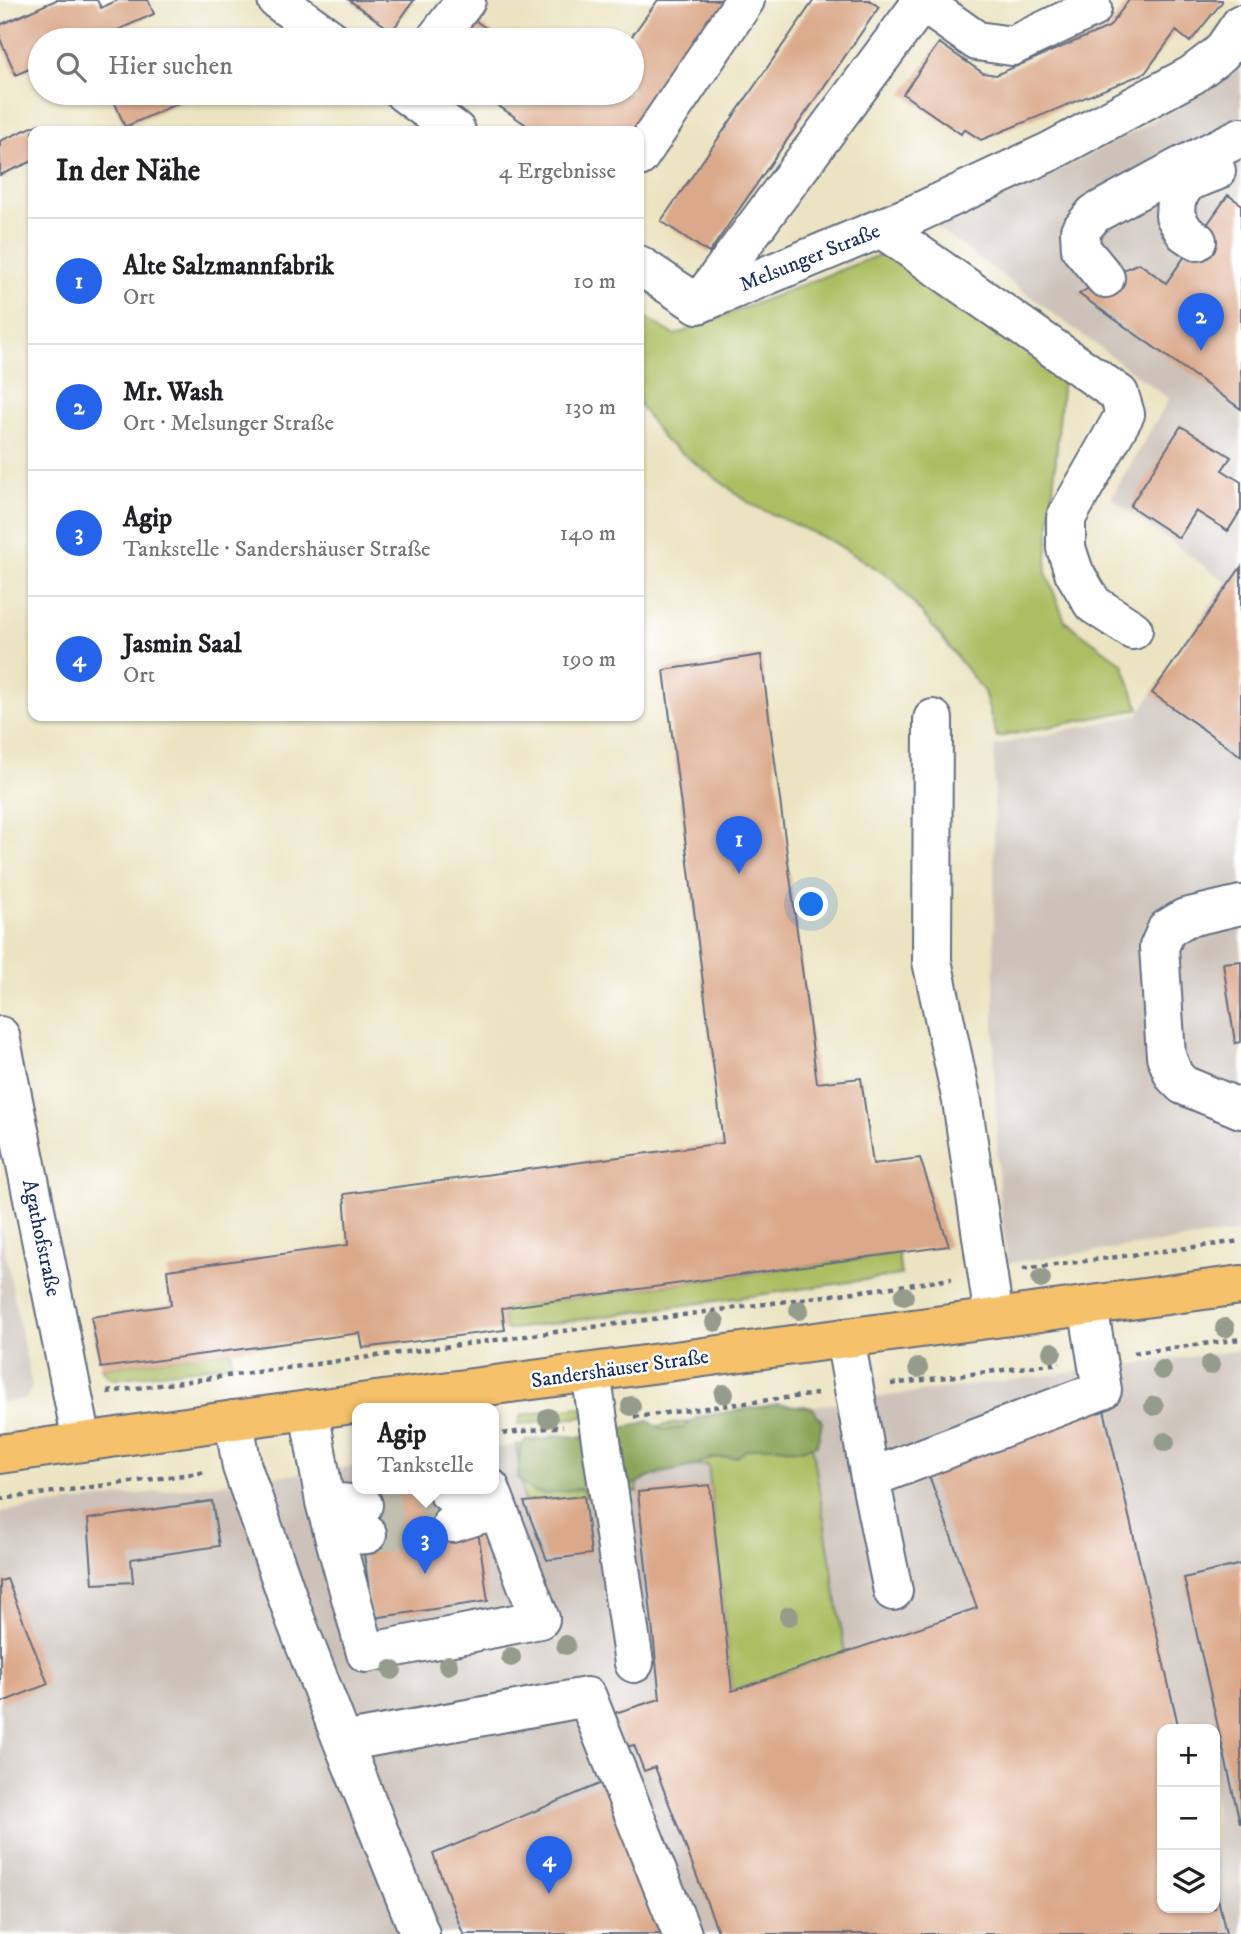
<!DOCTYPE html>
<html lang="de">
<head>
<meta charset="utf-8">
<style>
  :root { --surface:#fff; --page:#f2f2f2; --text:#202124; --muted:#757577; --line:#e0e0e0; --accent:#2563eb }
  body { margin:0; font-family:"IM FELL DW Pica",serif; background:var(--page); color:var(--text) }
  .controls { position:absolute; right:21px; bottom:21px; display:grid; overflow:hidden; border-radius:14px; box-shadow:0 2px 5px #0004 }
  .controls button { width:63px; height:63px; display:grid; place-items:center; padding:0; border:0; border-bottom:2px solid var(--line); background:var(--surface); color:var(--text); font:35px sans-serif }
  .you { position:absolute; left:812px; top:905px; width:24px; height:24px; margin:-18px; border:5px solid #fff; border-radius:50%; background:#1a73e8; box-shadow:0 0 0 10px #1a73e833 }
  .badge { display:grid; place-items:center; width:46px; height:46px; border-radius:50%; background:var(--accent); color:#fff; font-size:23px; font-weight:700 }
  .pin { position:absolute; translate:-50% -58px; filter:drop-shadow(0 2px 4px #0008) }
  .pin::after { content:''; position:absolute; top:37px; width:24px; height:21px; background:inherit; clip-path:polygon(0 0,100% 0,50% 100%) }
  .popup { position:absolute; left:352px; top:1403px; width:147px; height:91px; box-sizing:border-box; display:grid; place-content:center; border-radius:14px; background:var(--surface); filter:drop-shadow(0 2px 5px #0005); font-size:23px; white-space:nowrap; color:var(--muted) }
  .popup b { font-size:26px; color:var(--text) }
  .popup::after { content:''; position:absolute; left:50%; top:100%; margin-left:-14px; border:14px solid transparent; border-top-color:var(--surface) }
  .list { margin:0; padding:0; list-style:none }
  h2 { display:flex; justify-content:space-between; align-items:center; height:91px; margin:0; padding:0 28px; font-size:30px }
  h2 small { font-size:23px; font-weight:400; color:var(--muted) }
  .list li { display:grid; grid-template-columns:46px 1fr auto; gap:21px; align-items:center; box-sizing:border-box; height:126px; padding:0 28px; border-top:2px solid var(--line) }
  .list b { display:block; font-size:26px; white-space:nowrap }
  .list p { margin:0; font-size:23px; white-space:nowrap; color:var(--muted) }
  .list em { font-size:23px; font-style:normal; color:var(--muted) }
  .icon { flex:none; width:38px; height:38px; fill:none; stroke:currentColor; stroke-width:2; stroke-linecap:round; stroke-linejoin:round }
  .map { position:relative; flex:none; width:1241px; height:1934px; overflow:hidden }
  .search { position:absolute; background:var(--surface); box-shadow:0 2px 5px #0004; left:28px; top:28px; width:616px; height:77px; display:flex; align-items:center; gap:18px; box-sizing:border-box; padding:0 24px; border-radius:38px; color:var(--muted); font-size:26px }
  .panel { position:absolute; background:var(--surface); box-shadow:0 2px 5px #0004; left:28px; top:126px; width:616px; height:595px; border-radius:14px }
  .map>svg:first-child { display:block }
  .industrial { fill:#ccc2b9; fill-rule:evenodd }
  .green { fill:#acbe62; stroke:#647660; stroke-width:2 }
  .forest { fill:#89a558; stroke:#526a5b; stroke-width:2 }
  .building { fill:#dba98a }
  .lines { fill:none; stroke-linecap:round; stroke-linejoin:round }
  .minor-tunnel { stroke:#c1bfad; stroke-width:38; stroke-dasharray:38 19; stroke-linecap:butt }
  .minor-casing { stroke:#646e81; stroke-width:42 }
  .major-casing { stroke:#646e81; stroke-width:42 }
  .path { stroke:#646e81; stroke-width:4.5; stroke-dasharray:5 5; stroke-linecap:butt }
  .minor { stroke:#fff; stroke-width:38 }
  .major { stroke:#f5c16b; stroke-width:38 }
  .tree { fill:#959c8b }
  .labels { text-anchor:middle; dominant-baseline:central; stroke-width:5; stroke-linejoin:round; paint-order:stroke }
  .street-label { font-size:21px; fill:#1b2f5e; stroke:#fff }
</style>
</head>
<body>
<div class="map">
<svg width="1241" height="1934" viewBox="0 0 1241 1934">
  <rect width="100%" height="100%" fill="#fff"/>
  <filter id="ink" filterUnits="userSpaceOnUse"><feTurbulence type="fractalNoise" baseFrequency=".0143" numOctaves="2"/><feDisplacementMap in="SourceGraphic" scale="14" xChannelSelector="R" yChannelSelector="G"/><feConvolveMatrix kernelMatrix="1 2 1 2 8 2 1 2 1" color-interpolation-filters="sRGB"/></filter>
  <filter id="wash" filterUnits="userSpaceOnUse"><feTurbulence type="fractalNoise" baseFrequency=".00686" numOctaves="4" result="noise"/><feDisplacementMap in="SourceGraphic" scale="28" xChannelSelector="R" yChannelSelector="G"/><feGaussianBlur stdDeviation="1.57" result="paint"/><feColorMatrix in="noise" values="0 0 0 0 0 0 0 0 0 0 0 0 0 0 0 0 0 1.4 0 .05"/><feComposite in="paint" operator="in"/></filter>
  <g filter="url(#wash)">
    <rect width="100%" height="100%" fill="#ebe3c1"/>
    <path class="industrial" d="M1241,58V1232L1007,1263L999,1191L994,1066V746L1138,715L1226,582L1111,498L1169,399L935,226L1068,166L1147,125L1235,65Z
      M0,1226L32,1387L26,1399L0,1403Z
      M1241,1350V1934H0V1512L357,1466V1488H493V1448ZM1162,1729H1215V1908H1162Z"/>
    <path class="green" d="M907,244L1065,353L1046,572L1065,621L1123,664L1139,709L997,737L984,692L939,634L893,579L833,542L752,505L664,440L639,404V314L675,335Z
      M898,1253L901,1275L505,1330L502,1308Z
      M231,1350L233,1364L114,1379L109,1377L101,1368Z
      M806,1406L845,1653L732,1691L708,1465L636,1472L638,1492L524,1502L516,1445Z
      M580,1407L589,1416L518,1425L521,1415Z"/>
    <path class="forest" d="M778,1404L813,1408L822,1422L817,1445L796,1450L778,1447H761L746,1450L737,1457L713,1458L682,1469L660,1473L633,1484L623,1496L594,1500L580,1489C549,1491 543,1504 518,1479L520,1448L526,1440L546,1439L555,1435L598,1439L623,1428L648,1421L664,1430L683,1428L698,1417Z"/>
    <g id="blocks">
      <path class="building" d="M56,0H97L101,8L118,0H148L154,14L95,40H40V64L16,75L0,39V25Z
        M349,0H414L392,31Z
        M658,0H727L635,131H535L480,93H579L588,99L593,93H632V40H629Z
        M814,0H869L879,7L709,253L661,221Z
        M1129,0H1222V2L1190,42L1176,31L1145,73L981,140L964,129L961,134L903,94L939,43L983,73L996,75L1109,27Z
        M471,18L504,40H455Z
        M132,93H201L125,127L114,101Z
        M39,124L42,131H33V161L0,175V141Z
        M1228,195L1241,204V409L1079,294L1105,278L1139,263L1166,283Z
        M1181,426L1231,457L1222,470L1241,482V510L1228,531L1196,511L1179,538L1130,506Z
        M1241,567V756L1152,693Z
        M761,655L817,1083L861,1078L873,1164L920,1158L949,1246L502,1308L505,1330L363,1348L360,1333L101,1368L91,1317L171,1305L167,1270L348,1245L344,1194L723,1143L664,670Z
        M1241,961V1042L1235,1043L1223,963Z
        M1101,1397L1179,1729H1162V1908H1215L1216,1889L1226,1934H719L655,1767L644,1771L634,1745L626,1747L615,1713L660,1699L638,1492L710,1485L732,1691L977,1608L926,1467Z
        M360,1488H447L478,1531L488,1601L373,1618L363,1547Z
        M584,1496L591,1554L547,1560L524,1502Z
        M212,1501L219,1546L131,1559L133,1582L93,1584L88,1519Z
        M1241,1564V1823H1240L1184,1578Z
        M7,1579L48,1684L0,1703V1581Z
        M604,1782L667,1934H463L433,1854Z"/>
    </g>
  </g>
  <g filter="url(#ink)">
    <use href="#blocks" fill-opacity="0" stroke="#646e81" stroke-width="2"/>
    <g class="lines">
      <path class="minor-tunnel" d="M363,1505L448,1492
        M367,1534L452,1523"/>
      <defs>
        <path id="minor" d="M277,0L332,40
          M919,0L977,41L1012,46L1092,8
          M435,40L466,0
          M404,93L456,131
          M639,157L745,0
          M881,228L1119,394L1125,414L1066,518V548L1074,572L1093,604L1133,630
          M1197,241L1185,233L1175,216L1176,199L1187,182L1216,171
          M639,265L698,304
          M1105,278L1081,249L1080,231L1094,214L1182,166L1241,137
          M698,304L915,214L1051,151L1192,75L1221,53L1241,24
          M698,304L922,2
          M933,719L932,961L962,1101L994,1318
          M1241,905L1185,918L1167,929L1159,947L1166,1056L1174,1076L1183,1085L1241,1109
          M0,1036L82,1441
          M845,1338L870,1478L1102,1390L1088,1306
          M591,1373L634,1663
          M309,1410L325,1502L363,1505
          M234,1420L242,1467L294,1616L343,1742L587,1697L682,1934
          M870,1478L893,1591
          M448,1492L460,1488
          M325,1502L366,1653L540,1619L490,1488
          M452,1523L497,1509
          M334,1536L367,1534
          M343,1742L420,1934"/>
        <path id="major" d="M0,1454L234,1420L1241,1285"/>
      </defs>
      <use href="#minor" class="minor-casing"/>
      <use href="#major" class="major-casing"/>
      <path class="path" d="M1023,1269L1241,1241
        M1134,1353L1241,1339
        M891,1384L1060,1363
        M107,1392L952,1279
        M634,1417L817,1394
        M493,1435L563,1426
        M0,1499L207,1472"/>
      <use href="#minor" class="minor"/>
      <use href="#major" class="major"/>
    </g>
    <g class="tree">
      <circle cx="1041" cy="1279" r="10"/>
      <circle cx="904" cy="1296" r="10"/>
      <circle cx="799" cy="1310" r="10"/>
      <circle cx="715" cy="1322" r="10"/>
      <circle cx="1225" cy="1328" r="10"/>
      <circle cx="1052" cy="1352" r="10"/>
      <circle cx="1210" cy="1365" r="10"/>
      <circle cx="918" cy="1368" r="10"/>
      <circle cx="1162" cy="1370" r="10"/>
      <circle cx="724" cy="1394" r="10"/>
      <circle cx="631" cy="1406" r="10"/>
      <circle cx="1154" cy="1406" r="10"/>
      <circle cx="548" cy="1418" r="10"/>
      <circle cx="1165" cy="1442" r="10"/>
      <circle cx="789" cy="1616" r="10"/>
      <circle cx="566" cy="1645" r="10"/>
      <circle cx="511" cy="1657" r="10"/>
      <circle cx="448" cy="1665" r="10"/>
      <circle cx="392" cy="1670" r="10"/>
    </g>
  </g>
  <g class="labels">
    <g class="street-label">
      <text transform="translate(810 258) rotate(-22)">Melsunger Straße</text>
      <text transform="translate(41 1238) rotate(78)">Agathofstraße</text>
      <text transform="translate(620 1369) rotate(-8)">Sandershäuser Straße</text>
    </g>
  </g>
</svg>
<div class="controls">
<button>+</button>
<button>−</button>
<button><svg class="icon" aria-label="layers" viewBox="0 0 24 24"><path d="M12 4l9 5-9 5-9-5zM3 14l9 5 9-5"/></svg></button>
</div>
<div class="you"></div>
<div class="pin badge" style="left:739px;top:874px">1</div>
<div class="pin badge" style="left:1201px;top:351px">2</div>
<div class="pin badge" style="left:425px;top:1574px">3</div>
<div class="popup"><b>Agip</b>Tankstelle</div>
<div class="pin badge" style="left:549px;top:1894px">4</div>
<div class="search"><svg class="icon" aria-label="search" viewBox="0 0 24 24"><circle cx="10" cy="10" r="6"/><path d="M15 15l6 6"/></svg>Hier suchen</div>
<section class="panel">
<h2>In der Nähe<small>4 Ergebnisse</small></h2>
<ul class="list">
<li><span class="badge">1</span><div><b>Alte Salzmannfabrik</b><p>Ort</p></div><em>10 m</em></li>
<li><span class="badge">2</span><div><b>Mr. Wash</b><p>Ort · Melsunger Straße</p></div><em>130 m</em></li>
<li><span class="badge">3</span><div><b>Agip</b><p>Tankstelle · Sandershäuser Straße</p></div><em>140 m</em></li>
<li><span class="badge">4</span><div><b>Jasmin Saal</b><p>Ort</p></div><em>190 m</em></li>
</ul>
</section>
</div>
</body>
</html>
